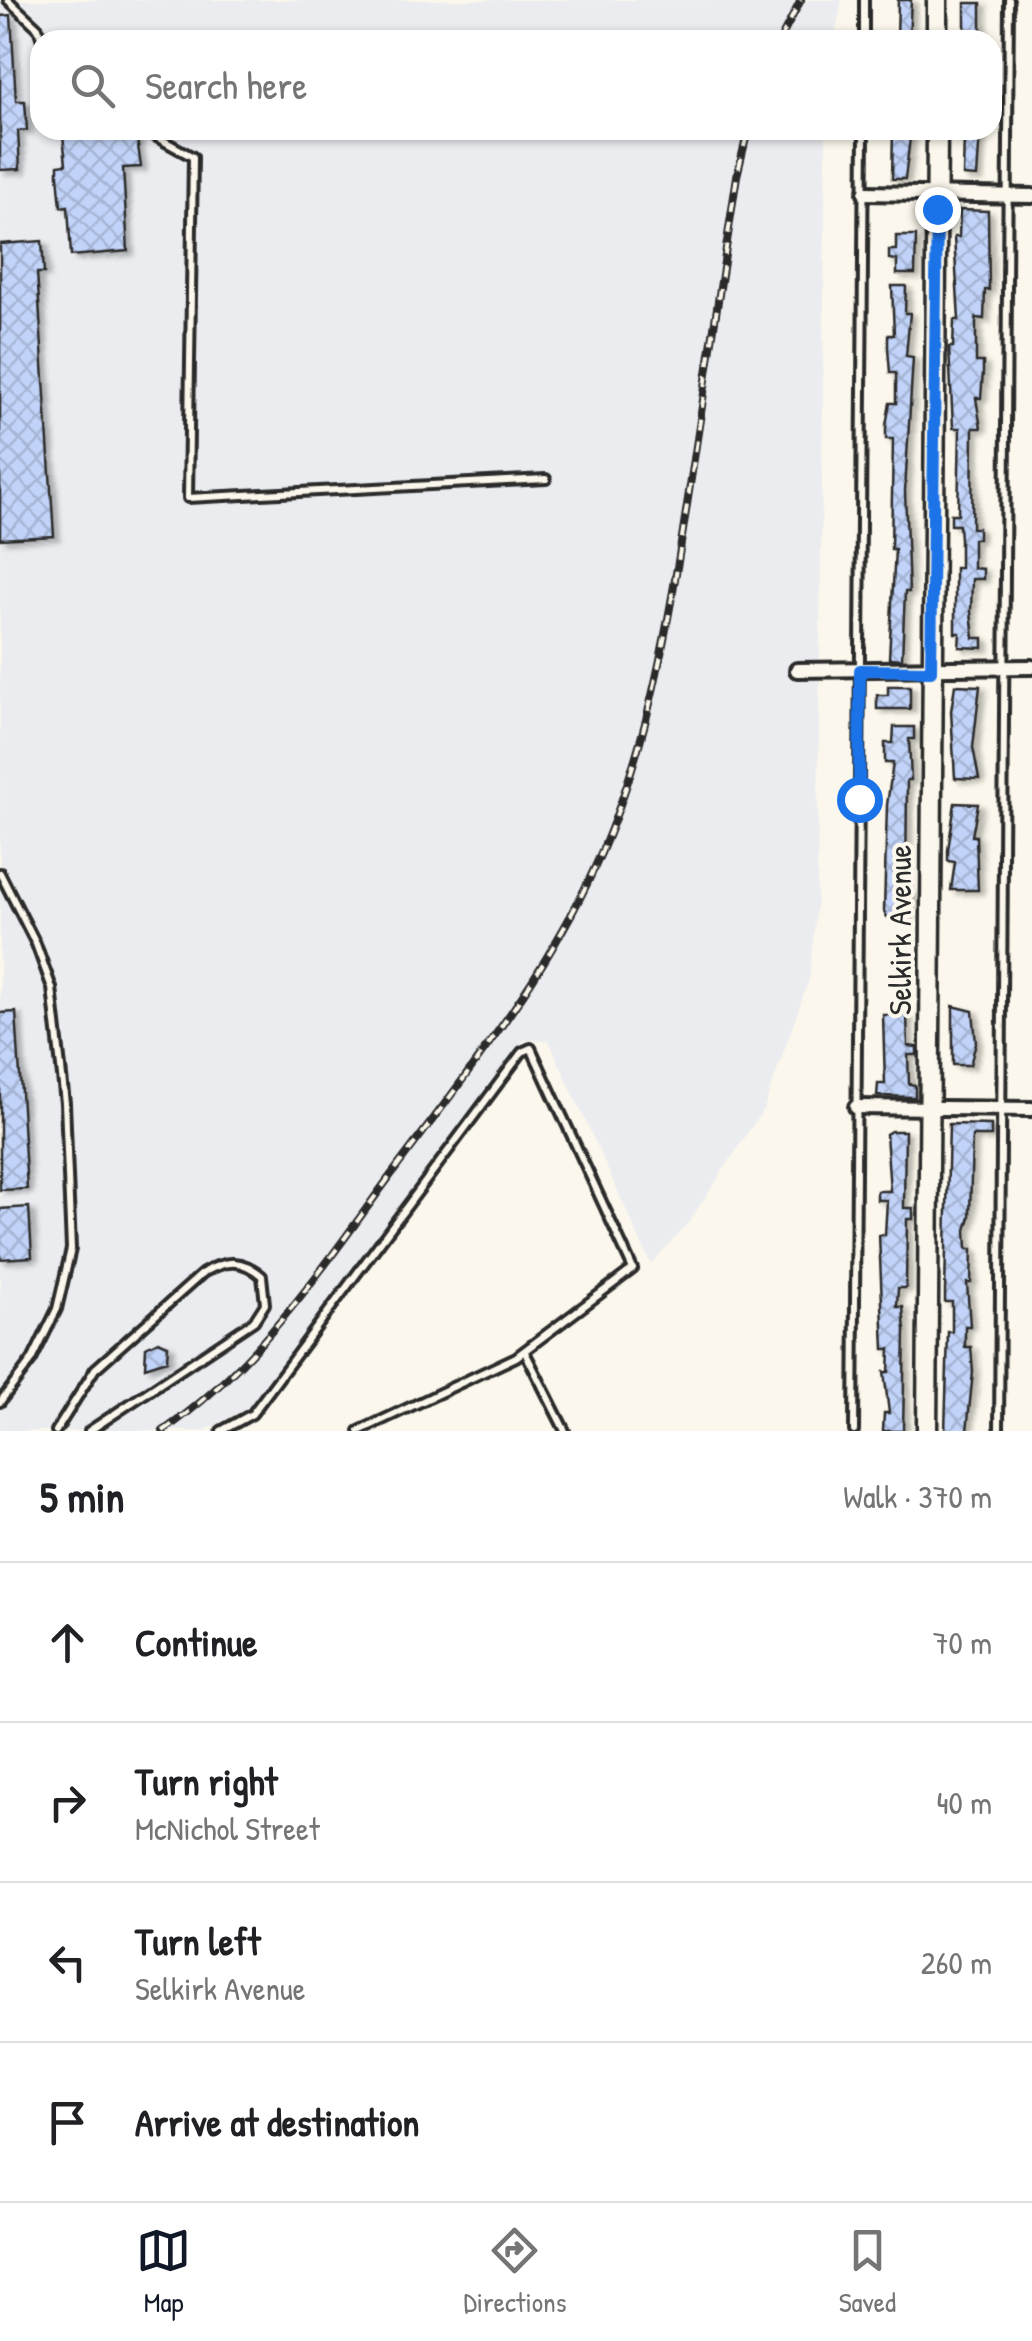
<!DOCTYPE html>
<html lang="en">
<head>
<meta charset="utf-8">
<style>
  :root { --surface:#fff; --page:#f6f6f6; --text:#202124; --muted:#757577; --line:#e0e0e0; --accent:#111827 }
  body { margin:0; font-family:"Patrick Hand",sans-serif; background:var(--page); color:var(--text) }
  .stop { position:absolute; width:30px; height:30px; margin:-22px; border:8px solid #1a73e8; border-radius:50%; background:#fff }
  .stop.end { background:#1a73e8; border-color:#fff; box-shadow:0 2px 10px #0008 }
  .list { margin:0; padding:0; list-style:none }
  h2 { display:flex; justify-content:space-between; align-items:center; height:130px; margin:0; padding:0 40px; font-size:42px }
  h2 small { font-size:32px; font-weight:400; color:var(--muted) }
  .list li { display:grid; grid-template-columns:65px 1fr auto; gap:30px; align-items:center; box-sizing:border-box; height:160px; padding:0 40px; border-top:2px solid var(--line) }
  .list b { display:block; font-size:38px; white-space:nowrap }
  .list p { margin:0; font-size:32px; white-space:nowrap; color:var(--muted) }
  .list em { font-size:32px; font-style:normal; color:var(--muted) }
  .icon { flex:none; width:55px; height:55px; fill:none; stroke:currentColor; stroke-width:2; stroke-linecap:round; stroke-linejoin:round }
  .map { position:relative; flex:none; width:1032px; height:1431px; overflow:hidden }
  .search { position:absolute; background:var(--surface); box-shadow:0 2px 8px #0004; left:30px; right:30px; top:30px; height:110px; display:flex; align-items:center; gap:25px; box-sizing:border-box; padding:0 35px; border-radius:30px; color:var(--muted); font-size:38px }
  .sheet { height:770px; background:var(--surface) }
  nav { display:flex; justify-content:space-around; align-items:center; box-sizing:border-box; height:140px; border-top:2px solid var(--line); background:var(--surface); font-size:28px; color:var(--muted) }
  nav a { display:grid; justify-items:center; gap:5px }
  nav .on { color:var(--accent) }
  .map>svg:first-child { display:block }
  .built { fill:#eaecf0 }
  .building { fill:url(#building-cross-hatch); stroke:#2b2b2b; stroke-width:2.5; filter:url(#shadow) }
  .lines { fill:none; stroke-linecap:round; stroke-linejoin:round }
  .lane-casing { stroke:#2b2b2b; stroke-width:14 }
  .street-casing { stroke:#2b2b2b; stroke-width:20 }
  .secondary-casing { stroke:#2b2b2b; stroke-width:25 }
  .lane { stroke:#fbf7ec; stroke-width:6 }
  .street { stroke:#fbf7ec; stroke-width:12 }
  .secondary { stroke:#fbf7ec; stroke-width:18 }
  .rail-casing { stroke:#2b2b2b; stroke-width:8 }
  .rail { stroke:#fbf7ec; stroke-width:4; stroke-dasharray:11; stroke-linecap:butt }
  .route { stroke:#1a73e8; stroke-width:12 }
  .labels { text-anchor:middle; dominant-baseline:central; stroke-width:8; stroke-linejoin:round; paint-order:stroke }
  .street-label { font-size:32px; fill:#2b2b2b; stroke:#fbf7ec }
</style>
</head>
<body>
<div class="map">
<svg width="1032" height="1431" viewBox="0 0 1032 1431">
  <defs>
    <pattern id="building-cross-hatch" width="8" height="8" patternUnits="userSpaceOnUse" patternTransform="scale(2.5)"><rect width="8" height="8" fill="#c1d3f8"/><path d="M0 0l8 8M0 8l8-8" fill="none" stroke="#a6b5d5"/></pattern>
    <filter id="shadow"><feDropShadow dx="5.5" dy="3.5" stdDeviation="2.5" flood-color="#0004"/></filter>
  </defs>
  <rect width="100%" height="100%" fill="#fbf7ec"/>
  <filter id="ink" filterUnits="userSpaceOnUse"><feTurbulence type="fractalNoise" baseFrequency=".01" numOctaves="2"/><feDisplacementMap in="SourceGraphic" scale="20" xChannelSelector="R" yChannelSelector="G"/><feConvolveMatrix kernelMatrix="1 2 1 2 8 2 1 2 1" color-interpolation-filters="sRGB"/></filter>
  <g filter="url(#ink)">
    <path class="built" d="M0,0H842L834,40H40V130H826L817,900L809,979L764,1108L689,1222L651,1264L549,1041L524,1040L253,1405L204,1431H0Z"/>
    <path class="building" d="M898,0H911L909,40H897Z
      M965,3H981V40H965Z
      M11,15L16,101H25L27,130L18,131L20,169L0,170V16Z
      M893,130H911L905,179H892Z
      M136,131L141,167L123,168L128,251L71,256L68,206L61,207L58,175V165L66,164L63,135Z
      M964,132H980L977,177L963,176Z
      M960,210L988,211L989,290H985L984,319L976,318V362H983V372L981,398H976L981,428H973L972,528H978V539H973V568L983,569V579H972L971,612L974,638H983V648L959,647L960,633H955V568H960V539L959,525H951V514H958L960,428H953L949,347H953L954,320H959L954,237H959Z
      M896,236H916L915,274H897V260L889,259V250H896Z
      M42,241L44,273H37L38,286L54,536L0,539V244Z
      M892,286H906L905,313H910L906,356L913,357L905,491L909,592H905L902,659L889,658L895,549H891L893,439H886V425L890,403H896V373H890L888,348V335H894Z
      M955,685L980,686L973,747L979,779L955,778L951,711Z
      M888,686H910V709H877V695H888Z
      M894,727H914V739H909L911,780H907L906,892H913L907,917H887L884,911L887,805L893,763H885V743H893Z
      M955,803L978,804L972,836H976L978,890H951L955,862L948,861V850Z
      M953,1006L973,1011L976,1043L970,1065H953Z
      M16,1012L27,1189L0,1190V1013Z
      M883,1015H907L908,1046L917,1047V1055H908L909,1084L915,1085V1097L877,1096L878,1084H885Z
      M949,1124L991,1125V1136H972L970,1217L966,1230L967,1249H972L971,1283H967L970,1326H965V1347H971L973,1372L967,1431H945L948,1332H952V1302H945V1291Z
      M891,1131H905L904,1208H913V1219H907L906,1288H898L897,1307H903L905,1331L903,1431H883L884,1413H889L884,1372H889L890,1349H884L879,1235H885L887,1200H877V1191H890L886,1134Z
      M29,1207L32,1257L0,1259V1209Z
      M158,1341L168,1345L167,1360L145,1367L146,1347Z"/>
    <g class="lines">
      <defs>
        <path id="lane" d="M8,0L38,28L42,40
          M864,0V40
          M144,130L193,157L188,498L546,479
          M0,873L36,944L52,988L65,1103L71,1249L57,1309L32,1360L0,1402
          M525,1352L565,1431
          M56,1431L95,1369L203,1273C226,1260 241,1258 262,1276L265,1304L254,1321L89,1431
          M221,1431L252,1414L522,1052L531,1048L633,1269L516,1357L359,1431
          M854,1431L864,130
          M999,1431L1009,0"/>
        <path id="street" d="M865,193L1032,196
          M797,670L1032,667
          M856,1107L1032,1109"/>
        <path id="secondary" d="M937,0V40
          M927,1431L937,130"/>
      </defs>
      <use href="#lane" class="lane-casing"/>
      <use href="#street" class="street-casing"/>
      <use href="#secondary" class="secondary-casing"/>
      <use href="#lane" class="lane"/>
      <use href="#street" class="street"/>
      <use href="#secondary" class="secondary"/>
      <defs>
        <path id="rail" d="M780,40L801,0
          M163,1431C259,1364 320,1271 388,1179C459,1084 535,991 587,884C645,764 667,636 687,505C704,396 720,286 737,176L748,130"/>
      </defs>
      <use href="#rail" class="rail-casing"/>
      <use href="#rail" class="rail"/>
    </g>
  </g>
  <g class="lines" filter="url(#ink)">
    <path class="route" d="M859,799L860,670L931,671L937,209"/>
  </g>
  <g class="labels">
    <g class="street-label">
      <text transform="translate(899 930) rotate(-90)">Selkirk Avenue</text>
    </g>
  </g>
</svg>
<div class="stop" style="left:859px;top:799px"></div>
<div class="stop end" style="left:937px;top:209px"></div>
<div class="search"><svg class="icon" aria-label="search" viewBox="0 0 24 24"><circle cx="10" cy="10" r="6"/><path d="M15 15l6 6"/></svg>Search here</div>
</div>
<section class="sheet">
<h2>5 min<small>Walk · 370 m</small></h2>
<ul class="list">
<li><svg class="icon" aria-label="ahead" viewBox="0 0 24 24"><path d="M12 20V5M6 11l6-6 6 6"/></svg><div><b>Continue</b></div><em>70 m</em></li>
<li><svg class="icon" aria-label="right" viewBox="0 0 24 24"><path d="M7 20v-9h11M14 6l5 5-5 5"/></svg><div><b>Turn right</b><p>McNichol Street</p></div><em>40 m</em></li>
<li><svg class="icon" aria-label="left" viewBox="0 0 24 24"><path d="M17 20v-9H6M10 6l-5 5 5 5"/></svg><div><b>Turn left</b><p>Selkirk Avenue</p></div><em>260 m</em></li>
<li><svg class="icon" aria-label="arrive" viewBox="0 0 24 24"><path d="M6 21V4h12l-3 4 3 4H6"/></svg><div><b>Arrive at destination</b></div></li>
</ul>
</section>
<nav>
<a class="on"><svg class="icon" aria-label="map" viewBox="0 0 24 24"><path d="M3 6l6-2 6 2 6-2v14l-6 2-6-2-6 2zM9 4v14M15 6v14"/></svg>Map</a>
<a><svg class="icon" aria-label="directions" viewBox="0 0 24 24"><path d="M12 3l9 9-9 9-9-9zM9 14v-3h6M13 9l2 2-2 2"/></svg>Directions</a>
<a><svg class="icon" aria-label="saved" viewBox="0 0 24 24"><path d="M7 4h10v16l-5-4-5 4z"/></svg>Saved</a>
</nav>
</body>
</html>
